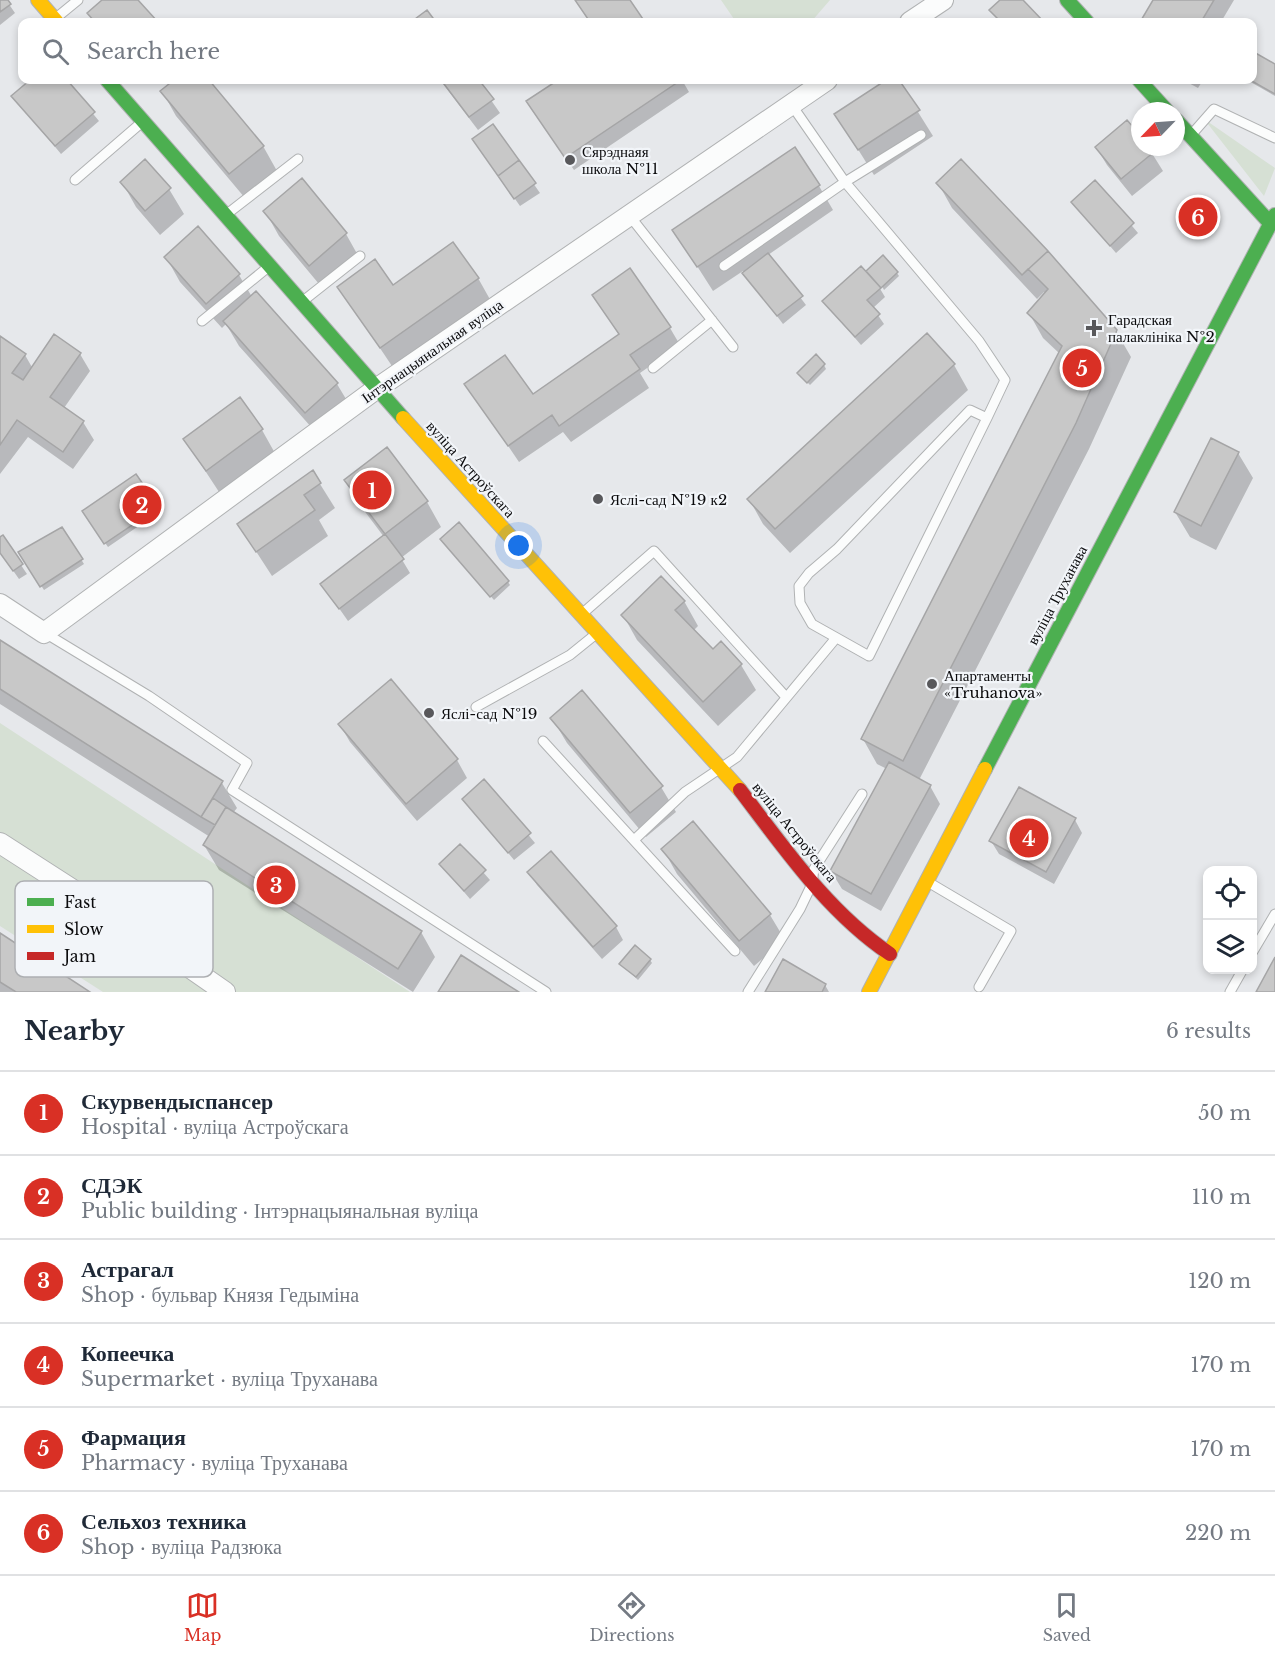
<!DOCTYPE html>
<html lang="en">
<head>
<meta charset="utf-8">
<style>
  :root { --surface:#fff; --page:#f6f6f7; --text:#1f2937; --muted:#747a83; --line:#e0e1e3; --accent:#d93025 }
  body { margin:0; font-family:"Libre Baskerville",serif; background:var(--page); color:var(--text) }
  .controls { position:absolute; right:18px; bottom:18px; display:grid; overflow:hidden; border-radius:12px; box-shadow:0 3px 9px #0003 }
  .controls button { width:54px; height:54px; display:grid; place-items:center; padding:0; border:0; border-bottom:2px solid var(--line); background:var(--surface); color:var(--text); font:30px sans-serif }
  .compass { position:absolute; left:1131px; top:102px; width:54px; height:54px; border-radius:50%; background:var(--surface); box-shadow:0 3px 9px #0003; rotate:245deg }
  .you { position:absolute; left:519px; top:546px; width:21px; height:21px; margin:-15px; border:4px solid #fff; border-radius:50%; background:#1a73e8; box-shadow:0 0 0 9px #1a73e833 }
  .badge { display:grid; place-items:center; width:39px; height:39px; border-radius:50%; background:var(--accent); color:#fff; font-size:20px; font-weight:700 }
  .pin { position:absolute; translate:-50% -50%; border:3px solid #fff; box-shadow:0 2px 6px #0006 }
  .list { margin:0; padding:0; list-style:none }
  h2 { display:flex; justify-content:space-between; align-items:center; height:78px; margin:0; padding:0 24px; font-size:26px }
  h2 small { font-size:20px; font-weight:400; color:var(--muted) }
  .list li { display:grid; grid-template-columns:39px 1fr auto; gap:18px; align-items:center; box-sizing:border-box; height:84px; padding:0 24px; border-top:2px solid var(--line) }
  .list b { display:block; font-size:22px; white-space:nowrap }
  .list p { margin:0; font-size:20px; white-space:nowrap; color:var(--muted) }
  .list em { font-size:20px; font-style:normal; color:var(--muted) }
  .icon { flex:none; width:33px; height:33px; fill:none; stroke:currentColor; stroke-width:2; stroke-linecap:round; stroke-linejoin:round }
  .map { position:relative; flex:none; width:1275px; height:992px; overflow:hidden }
  .search { position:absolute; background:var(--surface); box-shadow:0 3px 9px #0003; left:18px; right:18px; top:18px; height:66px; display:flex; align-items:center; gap:15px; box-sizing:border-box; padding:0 21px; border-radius:12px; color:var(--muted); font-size:22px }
  .sheet { height:582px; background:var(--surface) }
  nav { display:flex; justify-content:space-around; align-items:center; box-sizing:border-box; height:84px; border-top:2px solid var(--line); background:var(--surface); font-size:16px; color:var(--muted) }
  nav a { display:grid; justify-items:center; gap:3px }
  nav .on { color:var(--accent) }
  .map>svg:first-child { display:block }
  .green { fill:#d6e0d4 }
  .shadow { fill:#0003 }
  .building { fill:#c8c8c8; stroke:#a5a5a6; stroke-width:1.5 }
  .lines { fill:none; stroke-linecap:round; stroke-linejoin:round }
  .lane-casing { stroke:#b0b2b3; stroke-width:11 }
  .street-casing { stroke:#b0b2b3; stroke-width:22 }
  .fast-casing { stroke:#b0b2b3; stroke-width:16 }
  .slow-casing { stroke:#b0b2b3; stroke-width:16 }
  .jam-casing { stroke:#b0b2b3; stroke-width:16 }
  .lane { stroke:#fbfcfc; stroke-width:9 }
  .street { stroke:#fbfcfc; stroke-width:20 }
  .fast { stroke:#4caf50; stroke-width:14 }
  .slow { stroke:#ffc107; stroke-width:14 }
  .jam { stroke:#c62828; stroke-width:14 }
  .poi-dot { fill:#58585b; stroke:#f2f5f9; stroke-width:2 }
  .labels { text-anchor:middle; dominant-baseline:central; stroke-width:4.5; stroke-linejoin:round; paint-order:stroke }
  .poi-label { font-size:15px; fill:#0b0b0d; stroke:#f2f5f9; text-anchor:start }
  .street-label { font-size:15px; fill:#0b0b0d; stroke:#f2f5f9 }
  .key { fill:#f2f5f9; stroke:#adafb2; stroke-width:1.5 }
  .key-label { font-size:16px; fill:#0b0b0d }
</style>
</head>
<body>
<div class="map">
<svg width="1275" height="992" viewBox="0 0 1275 992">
  <rect width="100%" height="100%" fill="#e6e8eb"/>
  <path class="green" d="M721,0H830L811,22H736Z
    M1204,119L1275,168L1264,196Z
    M0,723L410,992H103L0,926Z"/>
  <path class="shadow" d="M0,0H6L15,13L0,25Z
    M104,0H136L156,22H94L89,14Z
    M576,0H628L643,22H591Z
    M1002,0H1021L1042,22H1001L993,14Z
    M1155,0H1234L1221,22H1142Z
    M1275,66V96L1247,80H1252Z
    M32,80H65L99,121L61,154L13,96Z
    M176,80H207L263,146L277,171L245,198L176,116L162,91Z
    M440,80H477L500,113L478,130Z
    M561,80H682L689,92L574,170L528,102Z
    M889,80H898L933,136L874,175L836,114Z
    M1183,80H1203L1198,88Z
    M493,126L540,193L520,206L479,148Z
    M1140,138V147H1148L1163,171L1132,196L1107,165L1096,147Z
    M301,181L346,234L360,259L324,290L279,236L265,211Z
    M122,182L169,189L184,214L160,235L136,207Z
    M1095,182L1138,233L1116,253L1073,203Z
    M938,183L1116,331L1131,357L1089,449L919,780L930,786L940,804L881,911L842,889L831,871L887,769L877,764L863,739L1060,354L1043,338L1029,313L1046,294L1044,292L1037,299L952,208Z
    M819,186L833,210L768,255L806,305L783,324L743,271L713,291L674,230Z
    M166,257L239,275L252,297L256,293L337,384L352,409L320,437L239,346L226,324L222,328L180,282Z
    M868,271L897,273L899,276L884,290L879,280L876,282L885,297L873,308L884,324L861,345L824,302L870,278Z
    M478,278L492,303L396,372L339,287H393Z
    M594,295L670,328L680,345L640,373L649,388L571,442L563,432L519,462L466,384L533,396L619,335Z
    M0,337L25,355L33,369L80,354L90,371L64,408L83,422L94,440L73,469L28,437L0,474Z
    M824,365L826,369L810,385L802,377Z
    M954,365L968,390L790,553L763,524L749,499Z
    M262,430L276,455L221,495L185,440Z
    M386,449L427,502L441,527L401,558L410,573L348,621L322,584L384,537L360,505L346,480Z
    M1238,453L1253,478L1216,550L1190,537L1175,512Z
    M136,476L159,512L108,547L86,516Z
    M320,484L335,508L319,520L328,536L272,576L239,525Z
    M62,529L84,564L44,590L20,553Z
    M2,537L27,574L19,579L0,552Z
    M444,543L508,582L510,585L494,600Z
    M684,601L698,626L693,631L713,651L741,665L756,690L718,726L637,640L623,615Z
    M0,642L222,783L237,808L233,813L421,932L435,957L413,992L219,870L204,845L210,837L0,704Z
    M391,681L457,760L467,778L417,821L350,742L340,725Z
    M552,718L661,787L676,812L646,837L567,743Z
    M484,781L535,843L514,860L464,799Z
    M1075,820L1082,833L1054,884L999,854L991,841Z
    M693,824L770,915L785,940L754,966L677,874L663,849Z
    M460,846L490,880L470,899L441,865Z
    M529,872L616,927L623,940L602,959L537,885Z
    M0,935L87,992H0Z
    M650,960L652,963L638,980L621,964Z
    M825,985L829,992H766Z"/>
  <path class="building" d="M0,0H8L11,4L0,12Z
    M102,0H138L158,22H95L87,13Z
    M575,0H630L645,22H590Z
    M1000,0H1023L1044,22H1001L989,10Z
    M1153,0H1214L1201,22H1140Z
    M427,10L436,22H411Z
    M1252,51L1275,64V94L1250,80H1252Z
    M30,80H67L95,112L55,146L11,96Z
    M174,80H209L264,146L229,174L160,91Z
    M441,80H479L494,99L469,117Z
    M558,80H681L565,158L526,101Z
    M886,80H899L920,110L858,150L834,114Z
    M1127,120L1140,135V147H1150L1154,152L1121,179L1095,147Z
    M493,124L519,160L498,176L472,139Z
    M795,147L820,185L697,267L672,230Z
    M145,159L171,188L145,211L120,182Z
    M961,159L1048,251L1022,275L936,183Z
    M961,159L1048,251L1117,330L1076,423L903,761L861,739L1062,346L1027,313L1048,289L1028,269L1022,275L936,183Z
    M519,160L536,183L514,199L498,176Z
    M302,178L347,233L309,266L263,211Z
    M1095,180L1134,223L1110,246L1071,202Z
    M198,226L240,274L206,304L164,257Z
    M453,242L479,278L380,348L337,287L375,259L393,285Z
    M768,253L803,296L777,316L742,273Z
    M883,255L898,272L881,288L866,271Z
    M861,266L881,288L867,300L880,314L855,337L822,301Z
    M630,268L671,327L630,355L640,369L559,426L552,415L508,446L464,384L505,355L533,394L619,334L592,295Z
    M256,291L338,383L305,413L223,321Z
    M927,333L955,364L775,529L747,499Z
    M54,334L81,353L50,397L84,421L63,452L17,420L0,445V336L26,354L12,373L23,380Z
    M816,354L825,364L807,383L797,373Z
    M240,397L263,429L206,471L183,439Z
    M1211,438L1239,452L1201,526L1174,512Z
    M387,447L428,501L385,534L344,480Z
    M313,470L321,483L304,495L315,510L256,552L237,524Z
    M136,474L159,507L104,544L82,511Z
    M459,522L509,581L490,597L440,539Z
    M62,527L83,559L40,587L18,552Z
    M385,534L404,559L339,609L320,584Z
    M3,535L23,564L13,571L0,553V537Z
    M661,576L685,601L675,610L713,649L721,641L742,664L703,702L621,615Z
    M0,640L223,781L201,817L0,689Z
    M391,679L458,759L406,804L338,724Z
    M582,690L663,786L630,813L550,718Z
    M889,762L931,785L871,894L830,871Z
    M484,779L531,833L508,853L462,799Z
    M1019,787L1076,818L1046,872L989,841Z
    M213,798L226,807L215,825L201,817Z
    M226,807L422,931L398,969L203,845Z
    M693,821L771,914L739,941L661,849Z
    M460,844L486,870L464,891L439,864Z
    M551,851L617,926L593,947L527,872Z
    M0,933L90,992H16L0,982Z
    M635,945L651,959L636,977L619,964Z
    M461,955L500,980L519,992H438Z
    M1275,957V992H1256Z
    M783,959L826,984L822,992H765Z"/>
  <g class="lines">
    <defs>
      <path id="lane" d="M56,18L78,0
        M791,104L845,182L979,341L1005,380L987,418L869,656L812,624L800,603L799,586L809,573L837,549L970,410L987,418
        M1192,134L1214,109L1275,138
        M75,180L141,123
        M227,214L298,159
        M629,215L733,347
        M724,266L845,182L921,135
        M303,301L360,256
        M202,321L267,268
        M653,368L712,320
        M583,613L654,551L786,697
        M45,633L149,696L247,763L232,790L546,992
        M476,707L570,655L596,634
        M543,741L735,951
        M634,840L685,792L737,757L836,638
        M928,882L1011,931L979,987
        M1252,953L1275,914
        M748,992L800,909L812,884L814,869L862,794
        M1230,992L1243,969"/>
      <path id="street" d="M910,22L943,0
        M0,604L44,633L376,389L827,80
        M0,843L146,937L225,992"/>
      <path id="fast" d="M1067,0L1087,22
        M107,80L403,418
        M1139,80L1167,111
        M1176,120L1270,223
        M985,769L1275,215"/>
      <path id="slow" d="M38,0L57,22
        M403,418L740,790
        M869,992L985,769"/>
      <path id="jam" d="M740,790C785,849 828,912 890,954"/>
    </defs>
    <use href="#lane" class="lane-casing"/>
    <use href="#street" class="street-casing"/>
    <use href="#fast" class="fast-casing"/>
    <use href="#slow" class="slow-casing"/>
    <use href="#jam" class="jam-casing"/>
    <use href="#lane" class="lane"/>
    <use href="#street" class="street"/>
    <use href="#fast" class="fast"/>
    <use href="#slow" class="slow"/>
    <use href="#jam" class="jam"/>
  </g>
  <g class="poi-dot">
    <circle cx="570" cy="160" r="6"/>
    <path d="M1091 319h6v6h6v6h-6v6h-6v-6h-6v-6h6z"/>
    <circle cx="598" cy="499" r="6"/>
    <circle cx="932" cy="684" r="6"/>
    <circle cx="429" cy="713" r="6"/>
  </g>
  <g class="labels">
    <g class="poi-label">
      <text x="582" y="151">Сярэднаяя<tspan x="582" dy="17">школа №11</tspan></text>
      <text x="1108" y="319">Гарадская<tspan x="1108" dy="17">палаклініка №2</tspan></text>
      <text x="610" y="499">Яслі-сад №19 к2</text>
      <text x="944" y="675">Апартаменты<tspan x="944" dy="17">«Truhanova»</tspan></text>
      <text x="441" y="713">Яслі-сад №19</text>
    </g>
    <g class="street-label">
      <text transform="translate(432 351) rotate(-35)">Інтэрнацыянальная вуліца</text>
      <text transform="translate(471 469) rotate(48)">вуліца Астроўскага</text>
      <text transform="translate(1057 595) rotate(-62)">вуліца Труханава</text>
      <text transform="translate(795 832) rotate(51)">вуліца Астроўскага</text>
    </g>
  </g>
  <rect x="15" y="881" width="198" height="96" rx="9" class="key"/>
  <rect x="27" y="898" width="27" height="8" fill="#4caf50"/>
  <rect x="27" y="925" width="27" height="8" fill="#ffc107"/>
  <rect x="27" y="952" width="27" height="8" fill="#c62828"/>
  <g class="key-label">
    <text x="64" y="908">Fast</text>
    <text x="64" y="935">Slow</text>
    <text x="64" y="962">Jam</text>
  </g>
</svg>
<div class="controls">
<button><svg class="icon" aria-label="locate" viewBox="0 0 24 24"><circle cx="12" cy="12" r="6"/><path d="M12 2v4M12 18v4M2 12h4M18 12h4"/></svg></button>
<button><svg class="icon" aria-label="layers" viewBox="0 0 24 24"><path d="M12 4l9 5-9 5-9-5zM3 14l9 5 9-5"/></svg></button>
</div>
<svg class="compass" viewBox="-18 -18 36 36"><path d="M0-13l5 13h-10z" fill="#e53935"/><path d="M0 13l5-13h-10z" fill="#747a83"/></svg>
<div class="you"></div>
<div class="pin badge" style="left:372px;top:490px">1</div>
<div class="pin badge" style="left:142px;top:505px">2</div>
<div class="pin badge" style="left:276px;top:885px">3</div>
<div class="pin badge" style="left:1029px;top:838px">4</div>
<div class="pin badge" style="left:1082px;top:368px">5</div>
<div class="pin badge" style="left:1198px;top:217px">6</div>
<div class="search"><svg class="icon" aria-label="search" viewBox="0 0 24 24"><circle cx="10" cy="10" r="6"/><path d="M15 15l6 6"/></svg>Search here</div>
</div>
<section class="sheet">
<h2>Nearby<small>6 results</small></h2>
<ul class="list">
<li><span class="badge">1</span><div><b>Скурвендыспансер</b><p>Hospital · вуліца Астроўскага</p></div><em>50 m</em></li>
<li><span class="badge">2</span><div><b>СДЭК</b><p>Public building · Інтэрнацыянальная вуліца</p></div><em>110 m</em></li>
<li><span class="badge">3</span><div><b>Астрагал</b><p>Shop · бульвар Князя Гедыміна</p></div><em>120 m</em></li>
<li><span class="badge">4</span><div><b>Копеечка</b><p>Supermarket · вуліца Труханава</p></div><em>170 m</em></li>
<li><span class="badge">5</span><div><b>Фармация</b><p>Pharmacy · вуліца Труханава</p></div><em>170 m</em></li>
<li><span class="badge">6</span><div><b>Сельхоз техника</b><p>Shop · вуліца Радзюка</p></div><em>220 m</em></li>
</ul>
</section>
<nav>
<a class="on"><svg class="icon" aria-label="map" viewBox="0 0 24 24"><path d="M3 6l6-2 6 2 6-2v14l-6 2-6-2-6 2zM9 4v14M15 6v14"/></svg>Map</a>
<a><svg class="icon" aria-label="directions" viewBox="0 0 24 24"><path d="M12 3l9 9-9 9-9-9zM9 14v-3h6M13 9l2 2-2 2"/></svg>Directions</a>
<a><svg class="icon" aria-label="saved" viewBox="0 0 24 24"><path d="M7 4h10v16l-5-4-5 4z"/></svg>Saved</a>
</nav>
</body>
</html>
